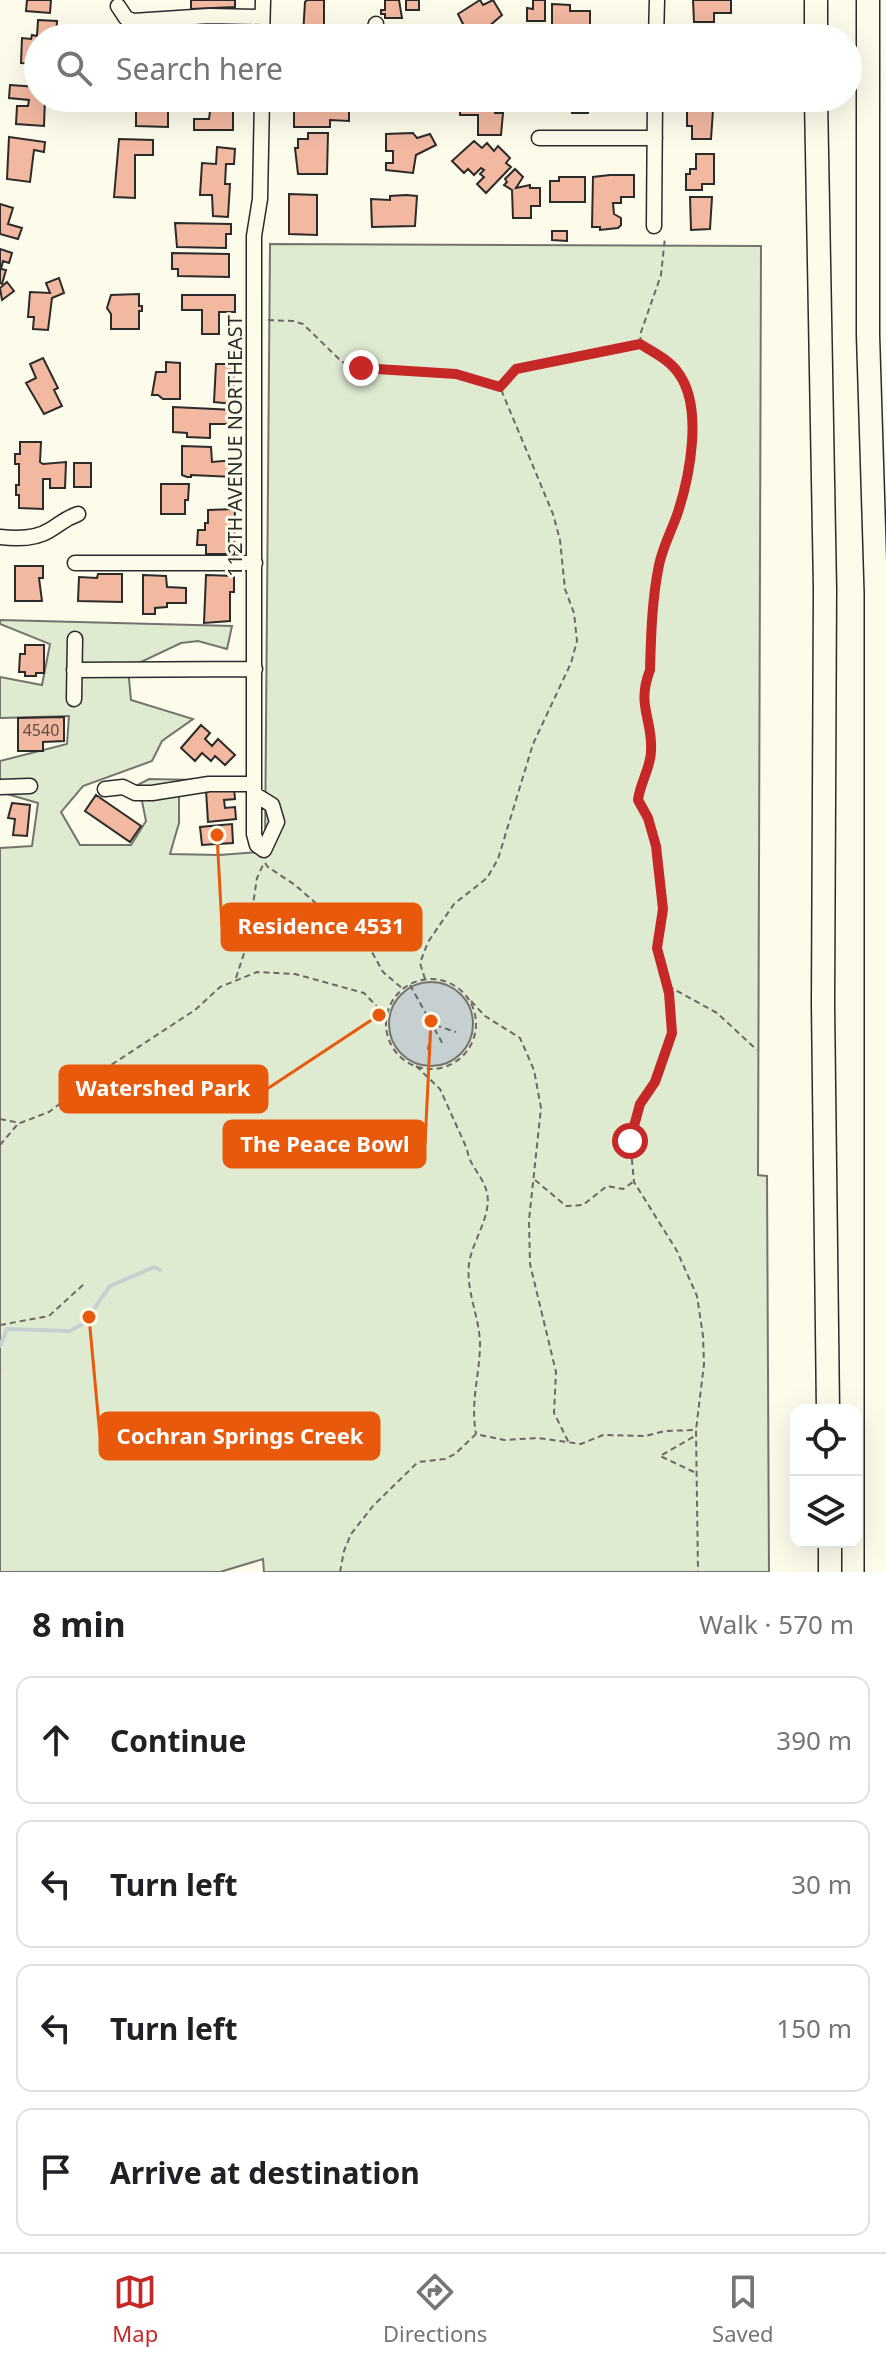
<!DOCTYPE html>
<html lang="en">
<head>
<meta charset="utf-8">
<style>
  :root { --surface:#fff; --page:#f2f2f2; --text:#202124; --muted:#757577; --line:#e0e0e0; --accent:#c62828 }
  body { margin:0; font-family:"Noto Sans",sans-serif; background:var(--page); color:var(--text) }
  .controls { position:absolute; right:24px; bottom:24px; display:grid; overflow:hidden; border-radius:16px; box-shadow:0 8px 32px #0002 }
  .controls button { width:72px; height:72px; display:grid; place-items:center; padding:0; border:0; border-bottom:2px solid var(--line); background:var(--surface); color:var(--text); font:40px sans-serif }
  .stop { position:absolute; width:24px; height:24px; margin:-18px; border:6px solid #c62828; border-radius:50%; background:#fff }
  .stop.end { background:#c62828; border-color:#fff; box-shadow:0 2px 8px #0008 }
  .list { margin:0; padding:0; list-style:none }
  h2 { display:flex; justify-content:space-between; align-items:center; height:104px; margin:0; padding:0 32px; font-size:34px }
  h2 small { font-size:26px; font-weight:400; color:var(--muted) }
  .list li { display:grid; grid-template-columns:52px 1fr auto; gap:24px; align-items:center; box-sizing:border-box; height:128px; margin:0 16px 16px; padding:0 16px; border:2px solid var(--line); border-radius:16px }
  .list b { display:block; font-size:30px; white-space:nowrap }
  .list em { font-size:26px; font-style:normal; color:var(--muted) }
  .icon { flex:none; width:44px; height:44px; fill:none; stroke:currentColor; stroke-width:2; stroke-linecap:round; stroke-linejoin:round }
  .map { position:relative; flex:none; width:886px; height:1572px; overflow:hidden }
  .search { position:absolute; background:var(--surface); box-shadow:0 8px 32px #0002; left:24px; right:24px; top:24px; height:88px; display:flex; align-items:center; gap:20px; box-sizing:border-box; padding:0 28px; border-radius:44px; color:var(--muted); font-size:30px }
  .sheet { height:680px; background:var(--surface) }
  nav { display:flex; justify-content:space-around; align-items:center; box-sizing:border-box; height:112px; border-top:2px solid var(--line); background:var(--surface); font-size:22px; color:var(--muted) }
  nav a { display:grid; justify-items:center; gap:4px }
  nav .on { color:var(--accent) }
  .map>svg:first-child { display:block }
  .green { fill:#deebd1; stroke:#74746e; stroke-width:2 }
  .water { fill:#c7d0d0; stroke:#74746e; stroke-width:2 }
  .lines { fill:none; stroke-linecap:round; stroke-linejoin:round }
  .stream { stroke:#c7d0d0; stroke-width:4 }
  .building { fill:#f2b8a0; stroke:#2b2b2b; stroke-width:2 }
  .minor-casing { stroke:#2b2b2b; stroke-width:17 }
  .highway-casing { stroke:#2b2b2b; stroke-width:25 }
  .path { stroke:#6a6964; stroke-width:2; stroke-dasharray:6 4; stroke-linecap:butt }
  .minor { stroke:#fdfbea; stroke-width:14 }
  .highway { stroke:#fdfbea; stroke-width:22 }
  .route { stroke:#c62828; stroke-width:10 }
  .labels { text-anchor:middle; dominant-baseline:central; stroke-width:6; stroke-linejoin:round; paint-order:stroke }
  .number-label { font-size:16px; fill:#5d4e48 }
  .street-label { font-size:20px; fill:#2b2b2b; stroke:#fdfbea }
  .leader { fill:none; stroke:#e8590c; stroke-width:3 }
  .callout-dot { fill:#e8590c; stroke:#fdfbea; stroke-width:3 }
  .callout { fill:#e8590c; stroke:#e8590c; stroke-width:3 }
  .callout-label { font-size:22px; text-anchor:middle; font-weight:bold; fill:#fff }
</style>
</head>
<body>
<div class="map">
<svg width="886" height="1572" viewBox="0 0 886 1572">
  <rect width="100%" height="100%" fill="#fdfbea"/>
  <path class="green" d="M270,244L761,246L758,1175L767,1176L769,1572H264L263,1559L220,1572H0V848L32,846L38,803L0,792V761L67,744L69,716L0,718V677L42,685L50,644L0,624V620L232,626L227,649L198,641L181,643L128,668L131,700L193,719L162,741L152,761L83,786L61,812L80,845H131L146,821L142,801L126,791L149,779L197,780L179,795V823L170,854L219,855L261,852L265,848Z"/>
  <path class="water" d="M389 1024a42 42 0 1 1 84 0a42 42 0 1 1-84 0Z"/>
  <g class="lines">
    <path class="stream" d="M0,1346L7,1329L70,1331L84,1323L110,1286L154,1267L160,1270"/>
  </g>
  <path class="building" d="M27,0H51L50,13L26,11Z
    M191,0H235V7L191,9Z
    M307,0H324V35H303L305,2Z
    M385,0H399L402,18H385V14H381V10H385Z
    M406,0H419V10H406Z
    M480,0L483,5L493,0L502,15L480,34L478,30L469,36L458,14Z
    M533,0H545V21H527V8L533,9Z
    M693,0H731V13H714V22H694Z
    M552,4L570,5V11H590V38L561,37V25H552Z
    M38,20L57,21L56,38H38V64L21,63L22,38L31,39L32,35L37,36Z
    M397,26H413V38H397Z
    M230,34V38H180L179,35Z
    M10,85L38,87V98H45L44,126L16,124L17,106H28L29,100L9,98Z
    M193,98H233V130H194V119H209L210,111H193Z
    M571,98H589L588,113H572Z
    M298,99H330V104H349V121L330,120V127H294V109H298Z
    M460,99H495V113H503L501,135H478V115H460Z
    M156,101H168V127L136,126V103L156,104Z
    M687,109L713,110L711,139H692V126H687Z
    M308,133H328L327,174H298L295,148H298V139H308Z
    M413,133L417,138L430,134L436,145L416,155L413,173L386,170V163H393V151H386V134Z
    M9,137L45,142L44,152L34,150L30,182L7,179Z
    M119,139L153,140V155H135V198L114,197Z
    M474,141L482,148L487,143L494,151L498,146L510,158L506,163L511,167L486,193L477,184L484,177L480,174L484,170L481,168L474,175L468,169L464,173L452,161Z
    M217,147L235,149L234,164H226L225,184H230L228,217L213,216L212,195H200L202,163L216,164Z
    M696,154H714V184H702V190H686V174H690V169H696Z
    M515,169L523,177L516,188L530,185V188H540V206H531V218H513L512,190L504,185L507,182L505,179Z
    M610,175H634V197H621V203H613L614,214L621,218V225L618,228L600,230V227H592L593,177Z
    M559,177H585V202H550V181H559Z
    M289,194L317,195V235L289,234Z
    M406,195L417,196L415,226L372,227L371,199L390,200V196Z
    M690,197H712L710,229L691,230Z
    M0,204L13,208L8,224L22,228L18,239L0,234Z
    M175,223L231,224V234H226V248L177,247Z
    M552,231H567V241L552,240Z
    M0,249L12,253L9,263L3,261L1,269L6,270L2,284L0,283Z
    M172,253L229,254V277L178,276V269H172Z
    M59,278L64,293L52,298L48,330L33,329L34,317H28L30,292L50,293L46,283Z
    M7,282L14,291L2,300L0,288Z
    M139,294V306H142V311H139V329H111V314L107,308L111,295Z
    M182,295H235V312H219V334H202V310H182Z
    M43,358L58,388L54,390L62,406L44,414L26,383L36,378L30,364Z
    M166,362L180,363V399H163L158,395H152L156,372H166Z
    M216,364H234L233,404L214,402Z
    M173,407L234,410V424H210V438L187,437V433L173,432Z
    M20,442H41L40,462L43,464L66,462L65,488H50V479H43V509L19,508V495H16V485H19V464H15V454H20Z
    M182,446L211,447L212,462L234,460V477L191,475V477H187L182,475Z
    M74,463H91V487H74Z
    M161,484H189L188,500H185V514H161Z
    M235,509L234,554H206V545H197L198,530H205V523H208V510Z
    M15,566H43V578H39L42,601H15Z
    M98,574H122V602L78,601L79,577L97,578Z
    M143,575L166,576L167,587L186,588V603H167V607L155,608V614H143Z
    M206,575L234,576V592H230V621L204,623Z
    M25,645H44V673H36V676H25V672H19L20,654H25Z
    M64,717V741L43,742V751H18V718Z
    M201,725L210,733L205,739L212,746L218,739L235,755L225,765L215,756L211,761L202,753L195,761L181,748Z
    M234,788L235,799L224,800L225,808L235,807L236,819L208,822L206,790Z
    M96,795L141,826L130,842L85,811Z
    M12,803L30,805L27,836L13,835L15,819L8,818Z
    M232,824L233,843L202,845L200,827Z"/>
  <g class="lines">
    <defs>
      <path id="minor" d="M118,6L126,18L133,21L209,16L262,17
        M262,38L263,0
        M364,38L372,36L376,24
        M656,38L657,0
        M539,138H655
        M654,226L655,98
        M0,537C16,539 36,539 50,530C62,523 64,519 78,514
        M75,563H255
        M74,670L255,669
        M74,699L75,639
        M0,787L30,786
        M105,789L123,787L135,793H152L209,784H254
        M254,794L272,805L277,822L264,850L257,845L254,834V236L260,199L262,98"/>
      <path id="highway" d="M868,0V335L876,593V1572
        M816,38V0
        M816,98L825,589L823,1004L828,1410
        M830,1542V1572"/>
    </defs>
    <use href="#minor" class="minor-casing"/>
    <use href="#highway" class="highway-casing"/>
    <path class="path" d="M268,320L293,321L303,324L342,362L361,368L456,374L498,387
      M640,343L641,332L661,275L665,237
      M265,863L268,867L295,885L372,952L383,972L403,989
      M236,978L247,944L257,878L263,865
      M425,979L420,963L428,942L454,904L487,878L498,859L533,744L571,663L577,641L574,613L565,589L560,540L553,514L500,387L516,369L640,344L667,362L680,374L691,414L689,472L659,564L650,670C636,706 653,719 651,751C651,767 639,783 638,800L648,818L656,846L663,909L657,948L669,993L672,1033L655,1082L640,1104L630,1141L632,1161L634,1182L677,1251L697,1296L703,1336L704,1364L696,1430
      M386 1024a45 45 0 1 1 90 0a45 45 0 1 1-90 0Z
      M410,985L444,1046
      M668,986L717,1013L757,1050
      M471,1001L485,1016L520,1038L534,1070L541,1108L529,1220L530,1264L556,1372L554,1413L569,1443
      M428,1050L432,1024L456,1032
      M416,1066L440,1089L467,1149C469,1166 484,1177 487,1193C492,1216 472,1241 469,1264C466,1292 479,1315 480,1343C480,1375 470,1401 476,1434
      M0,1119L20,1123L49,1112L111,1065L195,1010L220,987L257,972L295,974L364,993L387,1017
      M0,1145L17,1125
      M535,1180L566,1206L583,1205L607,1186L623,1189L633,1182
      M0,1325L49,1316L84,1284
      M0,1368V1370
      M694,1472L660,1456L695,1436
      M340,1572L344,1551L351,1534L373,1506L418,1462L445,1459L455,1454L476,1434L504,1440L538,1438L581,1444L603,1435L645,1436L665,1431L696,1430L698,1572"/>
    <use href="#minor" class="minor"/>
    <use href="#highway" class="highway"/>
  </g>
  <g class="lines">
    <path class="route" d="M361,368L456,374L500,387L516,369L640,344C653,352 670,360 679,374C703,408 690,475 678,512C672,530 663,546 659,565C652,599 651,635 650,670C636,706 653,719 651,751C651,767 640,783 638,800L648,818L656,846L663,909L657,948L669,993L672,1033L655,1082L640,1104L630,1141"/>
  </g>
  <g class="labels">
    <g class="number-label">
      <text x="41" y="730">4540</text>
    </g>
    <g class="street-label">
      <text transform="translate(234 446) rotate(-90)">112TH AVENUE NORTHEAST</text>
    </g>
  </g>
  <path class="leader" d="M217 835L222 927M379 1015L267 1089M431 1021L425 1144M89 1317L100 1436"/>
  <g class="callout-dot">
    <circle cx="217" cy="835" r="8"/>
    <circle cx="379" cy="1015" r="8"/>
    <circle cx="431" cy="1021" r="8"/>
    <circle cx="89" cy="1317" r="8"/>
  </g>
  <g class="callout">
    <rect x="222" y="904" width="199" height="46" rx="8"/>
    <rect x="60" y="1066" width="207" height="46" rx="8"/>
    <rect x="224" y="1121" width="201" height="46" rx="8"/>
    <rect x="100" y="1413" width="279" height="46" rx="8"/>
  </g>
  <g class="callout-label">
    <text x="321" y="934">Residence 4531</text>
    <text x="163" y="1096">Watershed Park</text>
    <text x="325" y="1152">The Peace Bowl</text>
    <text x="240" y="1444">Cochran Springs Creek</text>
  </g>
</svg>
<div class="controls">
<button><svg class="icon" aria-label="locate" viewBox="0 0 24 24"><circle cx="12" cy="12" r="6"/><path d="M12 2v4M12 18v4M2 12h4M18 12h4"/></svg></button>
<button><svg class="icon" aria-label="layers" viewBox="0 0 24 24"><path d="M12 4l9 5-9 5-9-5zM3 14l9 5 9-5"/></svg></button>
</div>
<div class="stop" style="left:630px;top:1141px"></div>
<div class="stop end" style="left:361px;top:368px"></div>
<div class="search"><svg class="icon" aria-label="search" viewBox="0 0 24 24"><circle cx="10" cy="10" r="6"/><path d="M15 15l6 6"/></svg>Search here</div>
</div>
<section class="sheet">
<h2>8 min<small>Walk · 570 m</small></h2>
<ul class="list">
<li><svg class="icon" aria-label="ahead" viewBox="0 0 24 24"><path d="M12 20V5M6 11l6-6 6 6"/></svg><div><b>Continue</b></div><em>390 m</em></li>
<li><svg class="icon" aria-label="left" viewBox="0 0 24 24"><path d="M17 20v-9H6M10 6l-5 5 5 5"/></svg><div><b>Turn left</b></div><em>30 m</em></li>
<li><svg class="icon" aria-label="left" viewBox="0 0 24 24"><path d="M17 20v-9H6M10 6l-5 5 5 5"/></svg><div><b>Turn left</b></div><em>150 m</em></li>
<li><svg class="icon" aria-label="arrive" viewBox="0 0 24 24"><path d="M6 21V4h12l-3 4 3 4H6"/></svg><div><b>Arrive at destination</b></div></li>
</ul>
</section>
<nav>
<a class="on"><svg class="icon" aria-label="map" viewBox="0 0 24 24"><path d="M3 6l6-2 6 2 6-2v14l-6 2-6-2-6 2zM9 4v14M15 6v14"/></svg>Map</a>
<a><svg class="icon" aria-label="directions" viewBox="0 0 24 24"><path d="M12 3l9 9-9 9-9-9zM9 14v-3h6M13 9l2 2-2 2"/></svg>Directions</a>
<a><svg class="icon" aria-label="saved" viewBox="0 0 24 24"><path d="M7 4h10v16l-5-4-5 4z"/></svg>Saved</a>
</nav>
</body>
</html>
